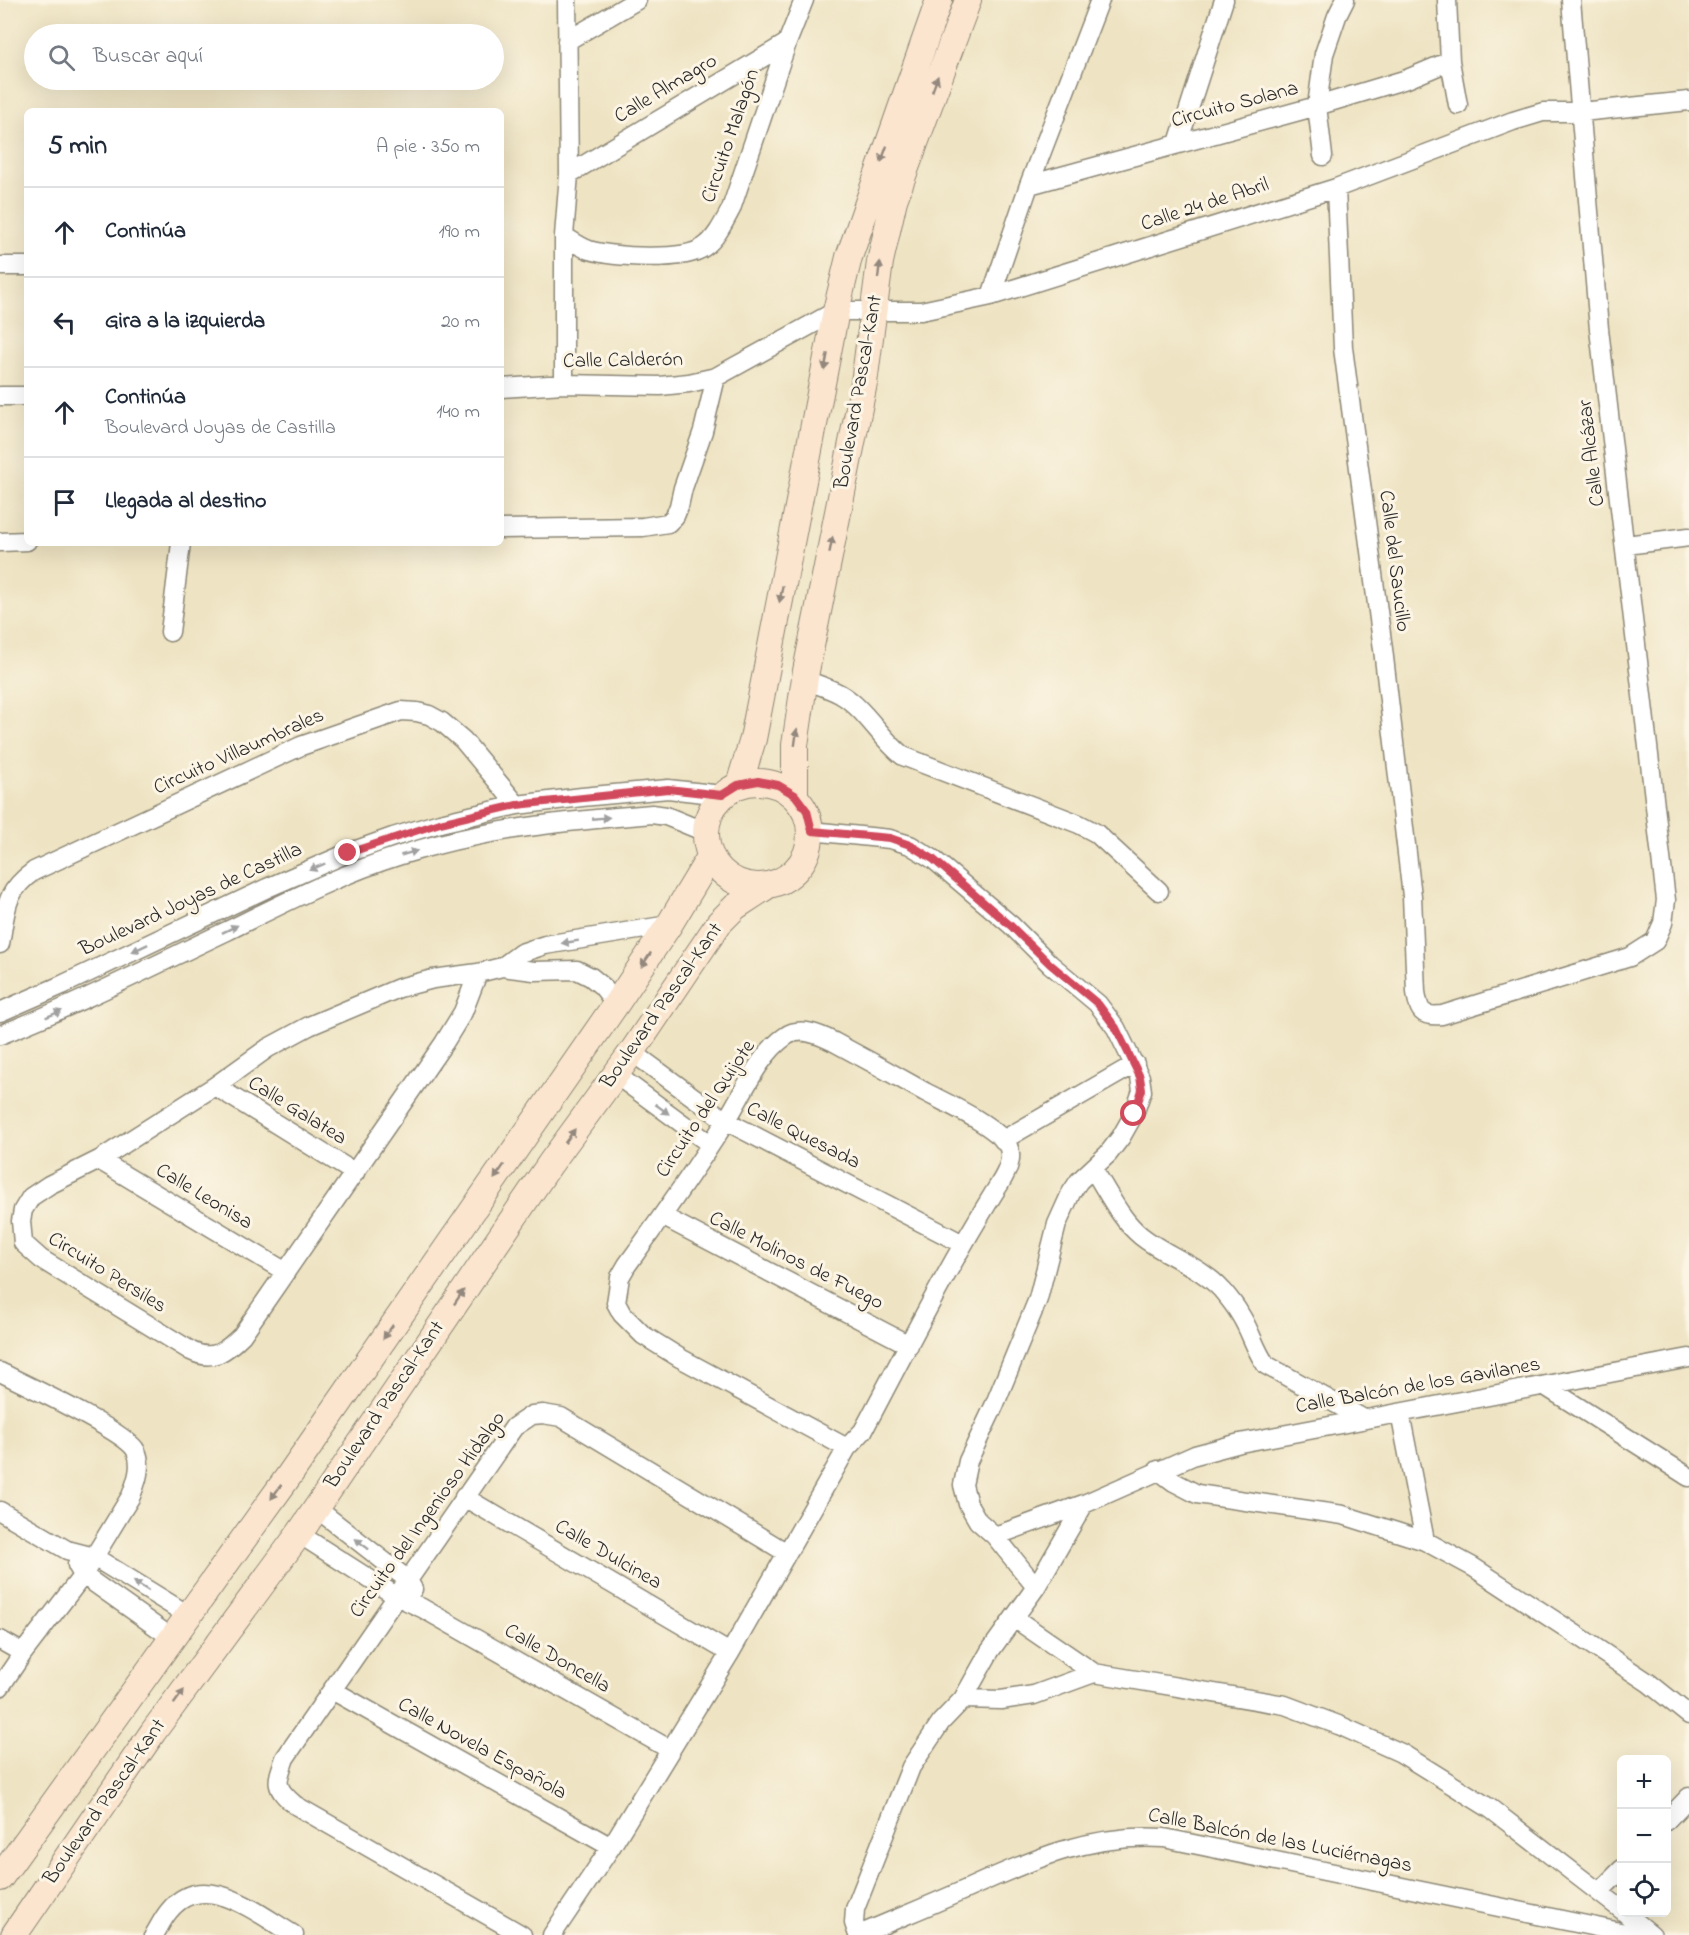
<!DOCTYPE html>
<html lang="es">
<head>
<meta charset="utf-8">
<style>
  :root { --surface:#fff; --page:#f6f6f7; --text:#1f2937; --muted:#747a83; --line:#e0e1e3 }
  body { margin:0; font-family:"Indie Flower",sans-serif; background:var(--page); color:var(--text) }
  .controls { position:absolute; right:18px; bottom:18px; display:grid; overflow:hidden; border-radius:9px; box-shadow:0 6px 24px #0002 }
  .controls button { width:54px; height:54px; display:grid; place-items:center; padding:0; border:0; border-bottom:2px solid var(--line); background:var(--surface); color:var(--text); font:30px sans-serif }
  .stop { position:absolute; width:18px; height:18px; margin:-14px; border:4px solid #d1495b; border-radius:50%; background:#fff }
  .stop.end { background:#d1495b; border-color:#fff; box-shadow:0 2px 6px #0008 }
  .list { margin:0; padding:0; list-style:none }
  h2 { display:flex; justify-content:space-between; align-items:center; height:78px; margin:0; padding:0 24px; font-size:26px }
  h2 small { font-size:20px; font-weight:400; color:var(--muted) }
  .list li { display:grid; grid-template-columns:39px 1fr auto; gap:18px; align-items:center; box-sizing:border-box; height:90px; padding:0 24px; border-top:2px solid var(--line) }
  .list b { display:block; font-size:22px; white-space:nowrap }
  .list p { margin:0; font-size:20px; white-space:nowrap; color:var(--muted) }
  .list em { font-size:20px; font-style:normal; color:var(--muted) }
  .icon { flex:none; width:33px; height:33px; fill:none; stroke:currentColor; stroke-width:2; stroke-linecap:round; stroke-linejoin:round }
  .map { position:relative; flex:none; width:1689px; height:1935px; overflow:hidden }
  .search { position:absolute; background:var(--surface); box-shadow:0 6px 24px #0002; left:24px; top:24px; width:480px; height:66px; display:flex; align-items:center; gap:15px; box-sizing:border-box; padding:0 21px; border-radius:33px; color:var(--muted); font-size:22px }
  .panel { position:absolute; background:var(--surface); box-shadow:0 6px 24px #0002; left:24px; top:108px; width:480px; height:438px; border-radius:9px }
  .map>svg:first-child { display:block }
  .lines { fill:none; stroke-linecap:round; stroke-linejoin:round }
  .street-casing { stroke:#8c8776; stroke-width:21 }
  .secondary-casing { stroke:#8c8776; stroke-width:28 }
  .street { stroke:#fff; stroke-width:18 }
  .secondary { stroke:#fbe5cf; stroke-width:26 }
  .oneway { fill:#93887d }
  .oneway2 { fill:#a0a0a0 }
  .route { stroke:#d1495b; stroke-width:8 }
  .labels { text-anchor:middle; dominant-baseline:central; stroke-width:6; stroke-linejoin:round; paint-order:stroke }
  .street-label { font-size:21px; fill:#2b2b2b; stroke:#fcf5e5 }
</style>
</head>
<body>
<div class="map">
<svg width="1689" height="1935" viewBox="0 0 1689 1935">
  <rect width="100%" height="100%" fill="#fcf5e5"/>
  <filter id="ink" filterUnits="userSpaceOnUse"><feTurbulence type="fractalNoise" baseFrequency=".0167" numOctaves="2"/><feDisplacementMap in="SourceGraphic" scale="12" xChannelSelector="R" yChannelSelector="G"/><feConvolveMatrix kernelMatrix="1 2 1 2 8 2 1 2 1" color-interpolation-filters="sRGB"/></filter>
  <filter id="wash" filterUnits="userSpaceOnUse"><feTurbulence type="fractalNoise" baseFrequency=".008" numOctaves="4" result="noise"/><feDisplacementMap in="SourceGraphic" scale="24" xChannelSelector="R" yChannelSelector="G"/><feGaussianBlur stdDeviation="1.35" result="paint"/><feColorMatrix in="noise" values="0 0 0 0 0 0 0 0 0 0 0 0 0 0 0 0 0 1.4 0 .05"/><feComposite in="paint" operator="in"/></filter>
  <g filter="url(#wash)">
    <rect width="100%" height="100%" fill="#eee3c2"/>
  </g>
  <g filter="url(#ink)">
    <g class="lines">
      <defs>
        <path id="street" d="M1447,0L1450,61L1458,105
          M567,41L637,0
          M1178,143L1224,0
          M1323,156L1317,106L1324,54L1337,16L1345,0
          M569,174L787,43
          M1029,185L1317,106L1407,79L1450,61
          M1336,188L1343,348L1383,649L1412,896L1416,992C1419,1011 1421,1017 1442,1015L1630,957L1655,941L1663,923L1666,900L1599,329L1571,0
          M564,236C572,241 580,247 589,250C612,257 684,262 704,247C716,239 724,222 731,209L787,43L804,0
          M0,266H27
          M991,296L1029,185L1100,0
          M564,384V236L569,174L567,0
          M501,388L564,384L660,386L689,383L716,377L836,311H921L991,296L1336,188L1513,121L1543,112H1581L1689,101
          M0,396H27
          M501,529L643,527L668,523L675,516L679,506L683,488L703,431L716,377
          M0,542L27,541
          M1626,545L1689,537
          M170,632L181,543
          M805,680C816,684 829,688 840,694C865,708 880,738 903,756L1079,824L1096,833L1159,891
          M811,831L890,839L910,845L933,859L1011,925L1050,964L1098,1004L1116,1028L1140,1077L1142,1091L1134,1114L1121,1137L1108,1154L1079,1181L1071,1193L1057,1224L1038,1299L994,1406L968,1461L963,1485L968,1504L978,1521L995,1536L1036,1587
          M0,944C6,910 4,892 34,871L301,746L401,711L417,712L429,715L442,722L463,740L517,805
          M502,967L521,953L545,945L669,925
          M478,973L463,1012L444,1043L242,1335C226,1351 213,1362 191,1351L41,1259L23,1243L21,1221L23,1210L31,1197L49,1185L99,1160L215,1086L268,1048L309,1026L399,988L433,979L478,973L502,967L534,971L577,970L591,977L602,986L616,1004
          M0,1012L62,985L267,888L348,853L393,837L440,823L517,805L582,797L668,789L722,795
          M0,1035C78,1004 151,967 227,931C284,903 340,874 401,855C483,829 567,821 652,814L666,816L705,832
          M632,1052L726,1121L963,1244
          M615,1074L710,1144
          M215,1086L355,1173
          M1003,1140L1135,1064
          M99,1160L286,1272
          M1093,1169C1108,1192 1120,1219 1141,1236C1167,1257 1198,1264 1222,1290C1229,1298 1236,1307 1241,1316C1251,1332 1255,1350 1266,1365L1362,1418
          M662,1216L909,1345
          M0,1372C24,1384 127,1432 136,1451C143,1465 136,1483 131,1496L83,1575L23,1653L0,1687
          M1545,1386L1689,1477
          M1400,1413L1425,1541
          M1158,1470L1174,1482L1197,1494L1343,1515L1425,1541L1473,1567L1563,1626L1649,1683L1689,1715
          M464,1497L730,1653
          M316,1508L408,1580L413,1589
          M0,1511L67,1550L94,1557L188,1615
          M299,1534L396,1596L422,1608L669,1749
          M995,1536L1084,1504L1195,1455L1240,1443L1689,1358
          M77,1565L83,1575L172,1638
          M1014,1618L1094,1673L1285,1705L1341,1726L1401,1753L1491,1809L1622,1910
          M0,1640L23,1653
          M332,1690L611,1847
          M963,1699L1001,1700L1034,1695L1094,1673
          M1666,1821L1689,1797
          M1599,1892L1622,1869
          M1624,1912L1652,1935
          M154,1935C159,1927 163,1918 169,1911C204,1867 259,1915 294,1935
          M522,1935L295,1805C274,1787 276,1783 285,1758L514,1427L532,1415L543,1414L561,1417L787,1553
          M552,1935L611,1847L730,1653L847,1448L863,1431C905,1352 945,1272 992,1196C1000,1183 1016,1162 1008,1146C997,1126 946,1103 925,1092C895,1075 864,1058 834,1042C820,1035 800,1026 786,1036C759,1054 743,1094 726,1121C695,1170 661,1218 627,1265L620,1277L616,1303L622,1314L643,1335L680,1358L847,1448
          M858,1935L854,1923L855,1909L911,1767L941,1722L963,1699L990,1651L1036,1587L1084,1504
          M859,1935C896,1919 933,1904 969,1888C1033,1859 1092,1833 1164,1838L1635,1935"/>
        <path id="secondary" d="M706 834a52 52 0 1 1 104 0a52 52 0 1 1-104 0Z
          M739,785L753,739L836,311L849,257L939,0
          M795,795V745L806,671L864,383L880,262L894,200L968,0
          M0,1878L288,1477L616,1004L669,925L710,857
          M14,1935L153,1732L299,1534L550,1164L632,1052L719,923L735,907L767,886"/>
      </defs>
      <use href="#street" class="street-casing"/>
      <use href="#secondary" class="secondary-casing"/>
      <use href="#street" class="street"/>
      <use href="#secondary" class="secondary"/>
    </g>
    <defs><path id="oneway-solid" d="M-6-.8H1V-3.2L6.5 0L1 3.2V.8H-6Z" transform="scale(1.5)"/></defs>
    <g class="oneway">
      <use href="#oneway-solid" transform="translate(935 84) rotate(-70)"/>
      <use href="#oneway-solid" transform="translate(884 154) rotate(110)"/>
      <use href="#oneway-solid" transform="translate(879 270) rotate(-83)"/>
      <use href="#oneway-solid" transform="translate(826 362) rotate(101)"/>
      <use href="#oneway-solid" transform="translate(831 545) rotate(-79)"/>
      <use href="#oneway-solid" transform="translate(781 594) rotate(101)"/>
      <use href="#oneway-solid" transform="translate(796 737) rotate(-82)"/>
      <use href="#oneway-solid" transform="translate(646 960) rotate(124)"/>
      <use href="#oneway-solid" transform="translate(570 1136) rotate(-54)"/>
      <use href="#oneway-solid" transform="translate(499 1172) rotate(125)"/>
      <use href="#oneway-solid" transform="translate(459 1297) rotate(-56)"/>
      <use href="#oneway-solid" transform="translate(388 1332) rotate(125)"/>
      <use href="#oneway-solid" transform="translate(276 1492) rotate(126)"/>
      <use href="#oneway-solid" transform="translate(179 1697) rotate(-54)"/>
    </g>
    <g class="oneway2">
      <use href="#oneway-solid" transform="translate(601 818) rotate(-5)"/>
      <use href="#oneway-solid" transform="translate(409 853) rotate(-16)"/>
      <use href="#oneway-solid" transform="translate(317 867) rotate(157)"/>
      <use href="#oneway-solid" transform="translate(230 929) rotate(-26)"/>
      <use href="#oneway-solid" transform="translate(570 942) rotate(171)"/>
      <use href="#oneway-solid" transform="translate(140 948) rotate(155)"/>
      <use href="#oneway-solid" transform="translate(54 1014) rotate(-22)"/>
      <use href="#oneway-solid" transform="translate(662 1109) rotate(36)"/>
      <use href="#oneway-solid" transform="translate(362 1544) rotate(-142)"/>
      <use href="#oneway-solid" transform="translate(141 1586) rotate(-148)"/>
    </g>
  </g>
  <g class="lines" filter="url(#ink)">
    <path class="route" d="M348,853L440,823L517,805L668,789L722,795L738,785L758,781L778,785L795,795L807,811L812,831L890,838L910,845L933,859L1011,926L1050,964L1098,1004L1116,1028L1140,1077L1142,1090L1134,1114"/>
  </g>
  <g class="labels">
    <g class="street-label">
      <text transform="translate(666 89) rotate(-31)">Calle Almagro</text>
      <text transform="translate(1235 105) rotate(-15)">Circuito Solana</text>
      <text transform="translate(731 136) rotate(-71)">Circuito Malagón</text>
      <text transform="translate(1205 205) rotate(-18)">Calle 24 de Abril</text>
      <text transform="translate(623 361) rotate(-1)">Calle Calderón</text>
      <text transform="translate(859 392) rotate(-80)">Boulevard Pascal-Kant</text>
      <text transform="translate(1592 453) rotate(-97)">Calle Alcázar</text>
      <text transform="translate(1394 561) rotate(83)">Calle del Saucillo</text>
      <text transform="translate(239 752) rotate(-24)">Circuito Villaumbrales</text>
      <text transform="translate(191 900) rotate(-25)">Boulevard Joyas de Castilla</text>
      <text transform="translate(662 1006) rotate(-55)">Boulevard Pascal-Kant</text>
      <text transform="translate(706 1109) rotate(-56)">Circuito del Quijote</text>
      <text transform="translate(297 1111) rotate(32)">Calle Galatea</text>
      <text transform="translate(803 1136) rotate(27)">Calle Quesada</text>
      <text transform="translate(204 1197) rotate(31)">Calle Leonisa</text>
      <text transform="translate(796 1261) rotate(27)">Calle Molinos de Fuego</text>
      <text transform="translate(107 1273) rotate(32)">Circuito Persiles</text>
      <text transform="translate(1418 1386) rotate(-10)">Calle Balcón de los Gavilanes</text>
      <text transform="translate(385 1405) rotate(-56)">Boulevard Pascal-Kant</text>
      <text transform="translate(428 1515) rotate(-54)">Circuito del Ingenioso Hidalgo</text>
      <text transform="translate(608 1555) rotate(30)">Calle Dulcinea</text>
      <text transform="translate(557 1659) rotate(30)">Calle Doncella</text>
      <text transform="translate(482 1749) rotate(29)">Calle Novela Española</text>
      <text transform="translate(105 1802) rotate(-55)">Boulevard Pascal-Kant</text>
      <text transform="translate(1280 1841) rotate(11)">Calle Balcón de las Luciérnagas</text>
    </g>
  </g>
</svg>
<div class="controls">
<button>+</button>
<button>−</button>
<button><svg class="icon" aria-label="locate" viewBox="0 0 24 24"><circle cx="12" cy="12" r="6"/><path d="M12 2v4M12 18v4M2 12h4M18 12h4"/></svg></button>
</div>
<div class="stop" style="left:1134px;top:1114px"></div>
<div class="stop end" style="left:348px;top:853px"></div>
<div class="search"><svg class="icon" aria-label="search" viewBox="0 0 24 24"><circle cx="10" cy="10" r="6"/><path d="M15 15l6 6"/></svg>Buscar aquí</div>
<section class="panel">
<h2>5 min<small>A pie · 350 m</small></h2>
<ul class="list">
<li><svg class="icon" aria-label="ahead" viewBox="0 0 24 24"><path d="M12 20V5M6 11l6-6 6 6"/></svg><div><b>Continúa</b></div><em>190 m</em></li>
<li><svg class="icon" aria-label="left" viewBox="0 0 24 24"><path d="M17 20v-9H6M10 6l-5 5 5 5"/></svg><div><b>Gira a la izquierda</b></div><em>20 m</em></li>
<li><svg class="icon" aria-label="ahead" viewBox="0 0 24 24"><path d="M12 20V5M6 11l6-6 6 6"/></svg><div><b>Continúa</b><p>Boulevard Joyas de Castilla</p></div><em>140 m</em></li>
<li><svg class="icon" aria-label="arrive" viewBox="0 0 24 24"><path d="M6 21V4h12l-3 4 3 4H6"/></svg><div><b>Llegada al destino</b></div></li>
</ul>
</section>
</div>
</body>
</html>
